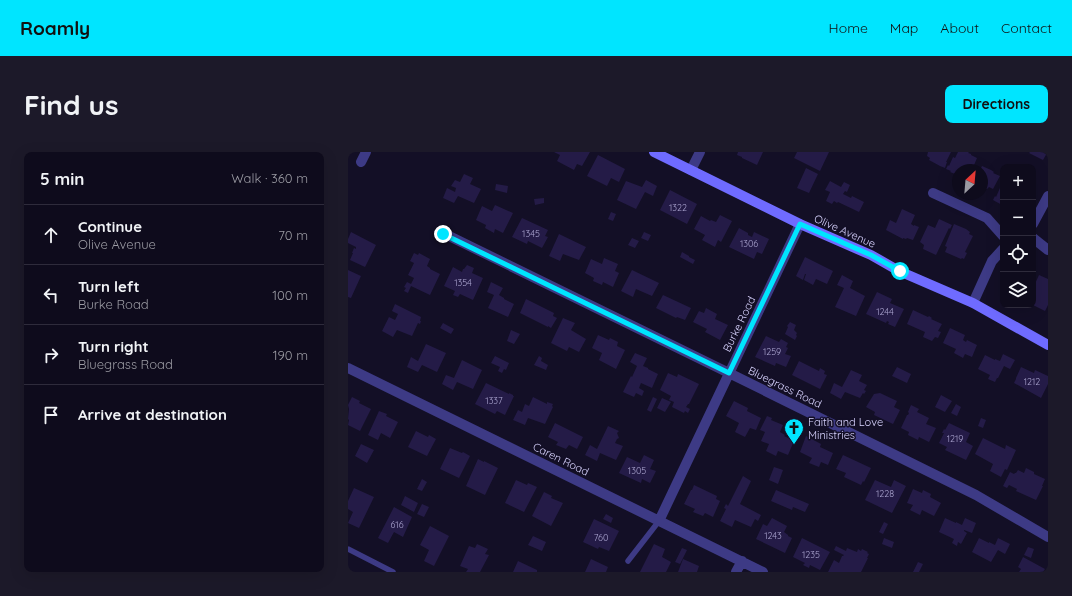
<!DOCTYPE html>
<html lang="en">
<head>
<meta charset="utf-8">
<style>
  :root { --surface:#0e0b1c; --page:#1c1929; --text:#f1f3f6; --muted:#9b9ba3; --line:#2e2b3b; --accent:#00e5ff }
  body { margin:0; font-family:Quicksand,sans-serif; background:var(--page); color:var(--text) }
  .controls { position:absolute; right:12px; top:12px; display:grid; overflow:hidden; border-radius:8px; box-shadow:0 4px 16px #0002 }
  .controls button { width:36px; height:36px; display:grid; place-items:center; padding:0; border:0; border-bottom:1px solid var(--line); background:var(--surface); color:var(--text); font:20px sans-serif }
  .compass { position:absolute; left:604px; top:12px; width:36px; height:36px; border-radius:50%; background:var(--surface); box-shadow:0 4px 16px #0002; rotate:26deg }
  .stop { position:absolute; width:12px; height:12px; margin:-9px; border:3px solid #00e5ff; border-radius:50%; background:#fff }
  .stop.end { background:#00e5ff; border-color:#fff; box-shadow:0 1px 4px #0008 }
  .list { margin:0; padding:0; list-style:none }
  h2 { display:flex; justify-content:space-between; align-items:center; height:52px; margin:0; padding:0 16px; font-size:17px }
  h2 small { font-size:13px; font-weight:400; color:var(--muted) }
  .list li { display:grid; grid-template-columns:26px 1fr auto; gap:12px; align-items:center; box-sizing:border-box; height:60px; padding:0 16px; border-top:1px solid var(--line) }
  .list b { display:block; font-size:15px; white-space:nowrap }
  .list p { margin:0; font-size:13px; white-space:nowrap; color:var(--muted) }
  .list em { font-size:13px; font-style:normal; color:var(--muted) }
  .icon { flex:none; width:22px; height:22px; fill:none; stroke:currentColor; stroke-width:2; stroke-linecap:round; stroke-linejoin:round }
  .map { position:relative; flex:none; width:700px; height:420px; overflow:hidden; border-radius:8px }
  header { display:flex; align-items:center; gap:24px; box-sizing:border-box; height:56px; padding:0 20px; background:var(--accent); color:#111 }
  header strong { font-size:19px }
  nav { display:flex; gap:22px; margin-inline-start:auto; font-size:14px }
  .intro { display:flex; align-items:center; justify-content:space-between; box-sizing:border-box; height:96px; padding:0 24px }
  h1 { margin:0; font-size:28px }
  .button { padding:10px 18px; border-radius:8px; background:var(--accent); color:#111; font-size:14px; font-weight:700 }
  main { display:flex; gap:24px; padding:0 24px }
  aside { flex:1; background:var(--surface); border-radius:8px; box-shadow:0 4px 16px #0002 }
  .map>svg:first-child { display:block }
  .building { fill:#241b47 }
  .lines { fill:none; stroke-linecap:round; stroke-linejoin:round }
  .service { stroke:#3d3a85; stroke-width:5.5 }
  .minor { stroke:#3d3a85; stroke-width:10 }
  .secondary { stroke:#6f6bff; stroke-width:10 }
  .route { stroke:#00e5ff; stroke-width:5 }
  .labels { text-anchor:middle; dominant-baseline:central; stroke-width:3; stroke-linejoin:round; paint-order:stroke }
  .number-label { font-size:9px; fill:#aca6d1 }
  .street-label { font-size:11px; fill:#d9d4ff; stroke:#130f26 }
  .poi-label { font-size:11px; fill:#d9d4ff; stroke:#130f26; text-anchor:start }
</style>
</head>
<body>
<header>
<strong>Roamly</strong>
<nav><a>Home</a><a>Map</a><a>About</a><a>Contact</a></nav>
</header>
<div class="intro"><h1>Find us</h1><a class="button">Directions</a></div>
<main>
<aside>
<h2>5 min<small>Walk · 360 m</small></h2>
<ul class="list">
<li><svg class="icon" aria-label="ahead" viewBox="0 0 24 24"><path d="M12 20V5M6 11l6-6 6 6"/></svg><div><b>Continue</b><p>Olive Avenue</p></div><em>70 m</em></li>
<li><svg class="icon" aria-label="left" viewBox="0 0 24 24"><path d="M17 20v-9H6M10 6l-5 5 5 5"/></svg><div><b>Turn left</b><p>Burke Road</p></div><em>100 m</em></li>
<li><svg class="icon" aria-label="right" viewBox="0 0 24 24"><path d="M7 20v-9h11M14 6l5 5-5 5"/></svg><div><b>Turn right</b><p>Bluegrass Road</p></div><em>190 m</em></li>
<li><svg class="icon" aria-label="arrive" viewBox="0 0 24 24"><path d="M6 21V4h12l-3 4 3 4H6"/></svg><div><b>Arrive at destination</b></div></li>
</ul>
</aside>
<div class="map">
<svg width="700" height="420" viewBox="0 0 700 420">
  <rect width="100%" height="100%" fill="#130f26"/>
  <path class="building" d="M206,0H242L234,14L229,12L226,18L209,9L212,3Z
    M390,0H415L409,13L394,6V5L389,3Z
    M449,0H481L472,19L446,6Z
    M580,0H603L598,10H599L597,16L592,14L581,8L582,6L579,4Z
    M610,0H621L620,1L623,2V3L629,6L624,18L618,17V18H610V23L602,20L603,19L598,17L600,13L601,14L605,5L607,6Z
    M682,0H697L699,1L695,8L681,1Z
    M250,3L277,17L271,30L263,26L259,34L239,24Z
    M634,14L643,18L646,20L645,21L652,24L645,37L641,35L639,37L636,36L634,41V18H632Z
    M458,16L470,22L461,41L449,36Z
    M116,22L125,26L122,32L133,37L126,51L110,44L106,51L95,46L99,36L107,40L108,36L103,34L107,28L112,30Z
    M298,28L309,34L305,44L297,40L288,57L269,48L278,29L294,35Z
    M482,29L493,35L496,30L502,33L499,40L497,39L495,42L503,46L504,44L516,50L511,60L490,50L489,51L486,49L484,52L478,49L482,40L477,38Z
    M655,29V52L654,53L645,48L647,44L648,45Z
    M148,32L160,34L159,41L147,38Z
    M322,38L349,52L339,72L312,58Z
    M196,46V51L187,53L186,47Z
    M147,53L165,61L155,81L147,77L146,81L137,76L138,73L128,68L134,54L144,59Z
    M554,57L567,63L563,72L566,74V73L571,75L565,88L559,86L558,87L555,86V87L538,78L542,68L548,71Z
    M263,60L268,62L265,69L260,67Z
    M372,63L384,69L373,90L370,88L367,95L354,88L357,83L346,77L353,64L362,69L363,68L368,70Z
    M174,66L200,78L197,84L200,85L194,96L180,89L179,92L164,85Z
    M591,67L604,73L602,77L601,76L588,103L575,97L576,93L572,90L580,73L587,76Z
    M606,72L618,77L622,80L621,82L625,84L617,100L619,101L616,107L614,106L613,107L597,100L599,95L597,94Z
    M391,76L400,81V83L404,85L406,80L421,87L414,102L409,100L406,107L381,95Z
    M3,80L28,93L17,115L2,108L5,101H4L6,96L8,97V95L0,91V87Z
    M296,80L303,83L300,89L293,86Z
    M211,82L238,95L231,108L215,102L212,109L201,104Z
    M284,86L291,89L287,96L280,93Z
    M334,100L341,104V105L347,108L345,112L332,105Z
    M66,101L70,103L71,101L82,107L79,114L82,116V117L92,122L82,143L63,134L60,141L56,139L58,136L56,135L59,130L63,132L66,126L60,123L66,111L62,109Z
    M457,105L485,119L479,132L468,127L465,133L456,128L458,122H457L455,128L448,124Z
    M256,106L270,112L267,119L271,121L265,135L255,130L254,133L245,129L246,126L237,121L243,107L254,112Z
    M119,113L126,116L124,121L135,126L125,148L112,142L110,145L105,143L107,139L96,134L105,115L114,120L115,117H116Z
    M0,118L13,124L3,146L0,145Z
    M284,118L311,131L304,144L288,137L285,145L273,139Z
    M494,123L505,129L502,136L517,144L508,164L487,155L496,136L489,133Z
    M691,123L700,127V153L697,159L685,153V140L687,137L685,136Z
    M143,130L155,136L151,143L156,146V147L166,152L160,165L140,156L146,143L139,140Z
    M529,140L544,147L542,151L556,157L547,175L540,172L541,170L539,169L538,171L518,162Z
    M315,143L343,156L337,168L329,165L328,166L308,156Z
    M178,147L206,161L205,164L209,166L203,176L200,174V175L172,161Z
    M47,152L73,165L72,169H73L72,172L70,171L64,184L49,178L45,185L34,179L41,165L47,168L50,162L44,159Z
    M358,156L369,162L367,167L380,173L372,188L357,180L359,177L345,170L351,159L356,161Z
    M565,158L580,165L581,164L584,166L583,167L594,172L590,179L593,180L590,186L587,185L584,189L575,185L577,180L559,172Z
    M215,166L227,171L223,178L238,187L231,200L221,195L219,199L203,191Z
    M442,170L448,173L446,178L449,181L448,183L449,184L447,188L437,182L440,175L439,174Z
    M95,171L106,177L103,182L92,176Z
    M602,176L617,183L615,188L618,190L619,188L629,193L624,205L617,202L615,206L606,201L608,197L595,191Z
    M163,178L172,182L166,192L159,189Z
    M250,183L261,188L262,186L270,190L269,194L277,198L268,217L251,208L254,201L244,196Z
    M418,184L431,190L433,187L440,191L438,195L440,196L437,202L443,204L438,215L428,211L427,214L407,205Z
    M78,192L98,201L89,220L74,213L70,220L59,215L63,205L70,209Z
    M287,201L299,206L295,214L300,216V217L310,222L304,236L293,231L291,236L296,239L294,244L288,241L286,245L275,240L283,224L284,225L289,214L282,210Z
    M655,202L667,208L662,217L656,214L650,226H649L647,230L640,227L642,223L630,217L637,203L647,208V207L652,209Z
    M147,204L161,211L158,218L156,217L154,221L150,219L152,215L143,211Z
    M191,204L194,206L193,209L200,213L198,218L186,213Z
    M114,208L134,218L125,237L109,230L105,238L94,232L98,223L106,226Z
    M451,209L471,219L472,216L477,219L476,222L479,223L472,237L444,223Z
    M549,215L563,222L559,231L544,224Z
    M673,215L686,221L687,218L700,224V232L693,246L666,231L668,227V226Z
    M503,218L514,223L511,229L519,233L516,238L518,239L516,242L515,241L512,246L497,240L493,247L482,241L486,231L494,235Z
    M320,221L329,225L330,222L351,232L341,252H340L338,255L342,257L340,261L337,259L336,261L324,255L326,250L321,248L323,244L312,238Z
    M138,231L161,242V241L165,243V244H166L157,263L149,259L147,262L127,252Z
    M532,241L549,249L546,255L552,258L545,272L526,263L527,260L518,255L526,242Z
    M593,243L604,249L597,260L587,255Z
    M4,245L12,249L11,251L23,257L12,279L0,273L1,268L0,267L1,257L0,253Z
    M185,245L199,252V250L205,252L204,254L205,255L197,272L180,266L177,273L165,268L170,258L174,260L177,252L181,254Z
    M305,245L309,247L303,260L299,258Z
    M314,246L323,250L317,260L309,256Z
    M386,249L400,256L399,259L413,266L408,278L402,276L397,285L387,280L391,271L378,264Z
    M608,252L613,255L609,264L603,261Z
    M563,253L571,257L569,260L581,266L578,272L588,276L581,290L571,285L570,288L560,283L561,280L553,276L559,263H560L561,261L560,260Z
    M31,259L39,262L38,264L50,270L42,286L33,281L30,288L20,283Z
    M419,264L424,266L423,268L435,273L432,280L437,283L436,284L446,289L440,303L430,299L428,304L418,299L421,292L413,289L417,280L412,278Z
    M633,266L638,268L635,276L630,274Z
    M207,271L235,285L229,297L221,293L218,297L208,293L210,290L200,285Z
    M601,271L622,281L618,290L625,294L618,308L597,298L599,295L591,291L596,281H594L596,277L597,278Z
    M260,274L271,279L269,281L271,286L269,287L267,291L275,294L268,308L252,301L249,309L237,303L242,293L249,297Z
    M68,279L80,285L81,283L88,287L79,304L60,295Z
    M458,284L473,292L472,295L485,301L480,313L473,310L471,315L461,311L464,306L452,300Z
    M635,286L657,297L658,293L668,298L659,318L657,317L653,325L642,319L645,312L627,302Z
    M13,292L26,298L19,311L7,304Z
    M102,296L114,301L115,300L122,304L111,326L92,317Z
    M296,303L306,308L302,317L308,319L302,331L294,327L293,331L271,321L279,305L292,311Z
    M495,303L523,316L516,330L515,329L513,333L496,325L498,321L488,317Z
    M130,307L136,310V309L150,316L137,343L118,334Z
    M426,315L435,318L430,332L421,328Z
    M678,316L686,320V322L697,327L694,334H695L688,348L668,339L669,337L661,333L659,336L655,334L662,320L666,322L667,321H668L670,318L676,321Z
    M395,324L403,329L392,352L413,363L410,369L407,367L403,375L387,368L384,375L372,369L378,357L376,356L378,352L380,354Z
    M74,327L79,330L74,339L69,337Z
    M168,328L179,333L180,331L189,335L176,360L157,351Z
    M527,328L543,335L546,328L558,334L544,361L517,348Z
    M346,333L369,344L368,347L372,349L365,365L357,361L355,364L345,360L347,357L336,352L343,338H344Z
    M6,336L26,345L11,376L0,371L5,360L0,357V349Z
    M565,337L574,341L575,338L583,342L582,345L593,351L586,364L574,358L572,363L562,358L565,353L559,351Z
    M428,338L461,352L457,360L445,355L444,358L423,349Z
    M196,340L204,344L203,346L215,351L203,374L184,364Z
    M57,344L70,351L66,360L53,353Z
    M74,352L81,355L76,365L69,362Z
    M46,355L64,365L55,385L46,380L40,391L30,386Z
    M258,362L265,366L263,371L255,367Z
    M424,366L439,374L436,380L440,383V384L444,386L437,401L408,387L415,372L419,374Z
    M597,366L608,371V370L614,373L617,366L628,371L624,381L616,378V379L619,381L613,392L610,390L609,394L604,391L606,387L591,380Z
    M246,367L271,379L261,399L251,395L250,397L235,390Z
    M536,370L540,372L535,382L531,380Z
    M82,374L101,384L86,414L76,409L81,398L72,393Z
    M185,384L198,390L194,399L180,393Z
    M454,386L482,400L472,418L462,413L461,416L455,413L457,411L445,405Z
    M536,386L546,390L544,396L534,392Z
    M631,386L641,391V390L647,393L650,386L662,392L657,402L650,398L643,410L624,400Z
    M129,392L140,397L137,402L141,403L132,420H118L120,417L112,414L121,394L127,396Z
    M306,392L317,397L314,405L323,410L318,420H292Z
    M488,394L498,399L499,396L509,400L510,397L513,399L514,397L520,400L519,401L521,402L519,406H520L513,420H480L486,408L491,411L494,404H495L496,403L486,398Z
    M680,395L686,397L683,406L676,403Z
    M334,396L339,398L332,412L327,410Z
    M675,405L697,417L695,420H671L673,417L670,415Z
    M243,407L260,415L258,420H237Z
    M335,407L351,414L349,420H330Z
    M170,409L189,418V420H165Z
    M570,410L575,412L571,420H565Z"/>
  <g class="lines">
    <path class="service" d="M0,397L45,420
      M280,409L311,369"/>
    <path class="minor" d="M13,10L18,0
      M343,18L352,0
      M585,41L639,66L655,84
      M685,72L700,44
      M95,81L381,221L628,343L700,385
      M685,86L700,98
      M625,151L644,109L655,97
      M0,216L415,420
      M311,369L452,72
      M388,420L394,409"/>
    <path class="secondary" d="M306,0L452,72L523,103L551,119L625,151L700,193"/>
  </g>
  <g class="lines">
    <path class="route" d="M95,82L381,221L452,72L523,103L552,119"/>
  </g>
  <defs>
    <symbol id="church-pin" viewBox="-11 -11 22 30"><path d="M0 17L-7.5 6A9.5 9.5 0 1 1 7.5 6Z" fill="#00e5ff" stroke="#130f26"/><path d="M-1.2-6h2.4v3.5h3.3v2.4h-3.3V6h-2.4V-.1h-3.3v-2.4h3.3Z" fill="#111"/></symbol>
  </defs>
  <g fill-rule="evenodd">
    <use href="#church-pin" x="435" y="265" width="22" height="30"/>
  </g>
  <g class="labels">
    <g class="number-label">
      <text x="330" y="55">1322</text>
      <text x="183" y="81">1345</text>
      <text x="401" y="91">1306</text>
      <text x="115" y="130">1354</text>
      <text x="537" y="159">1244</text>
      <text x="424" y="199">1259</text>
      <text x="684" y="229">1212</text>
      <text x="146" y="248">1337</text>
      <text x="607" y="286">1219</text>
      <text x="289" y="318">1305</text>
      <text x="537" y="341">1228</text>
      <text x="49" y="372">616</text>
      <text x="425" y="383">1243</text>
      <text x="253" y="385">760</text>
      <text x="463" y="402">1235</text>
    </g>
    <g class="street-label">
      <text transform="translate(497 79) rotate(24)">Olive Avenue</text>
      <text transform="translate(391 172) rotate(-64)">Burke Road</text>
      <text transform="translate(437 235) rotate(26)">Bluegrass Road</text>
      <text transform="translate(213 307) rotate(26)">Caren Road</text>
    </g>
    <g class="poi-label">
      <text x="460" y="270">Faith and Love<tspan x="460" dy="13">Ministries</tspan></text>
    </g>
  </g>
</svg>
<div class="controls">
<button>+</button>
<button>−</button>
<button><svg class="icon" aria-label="locate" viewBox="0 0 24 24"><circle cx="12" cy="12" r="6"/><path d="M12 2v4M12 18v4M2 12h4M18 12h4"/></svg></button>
<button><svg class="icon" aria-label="layers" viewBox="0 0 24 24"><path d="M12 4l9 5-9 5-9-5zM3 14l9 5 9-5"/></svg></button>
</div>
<svg class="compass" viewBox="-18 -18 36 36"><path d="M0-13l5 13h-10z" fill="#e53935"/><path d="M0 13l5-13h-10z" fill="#9b9ba3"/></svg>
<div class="stop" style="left:552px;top:119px"></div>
<div class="stop end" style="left:95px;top:82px"></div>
</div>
</main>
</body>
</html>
